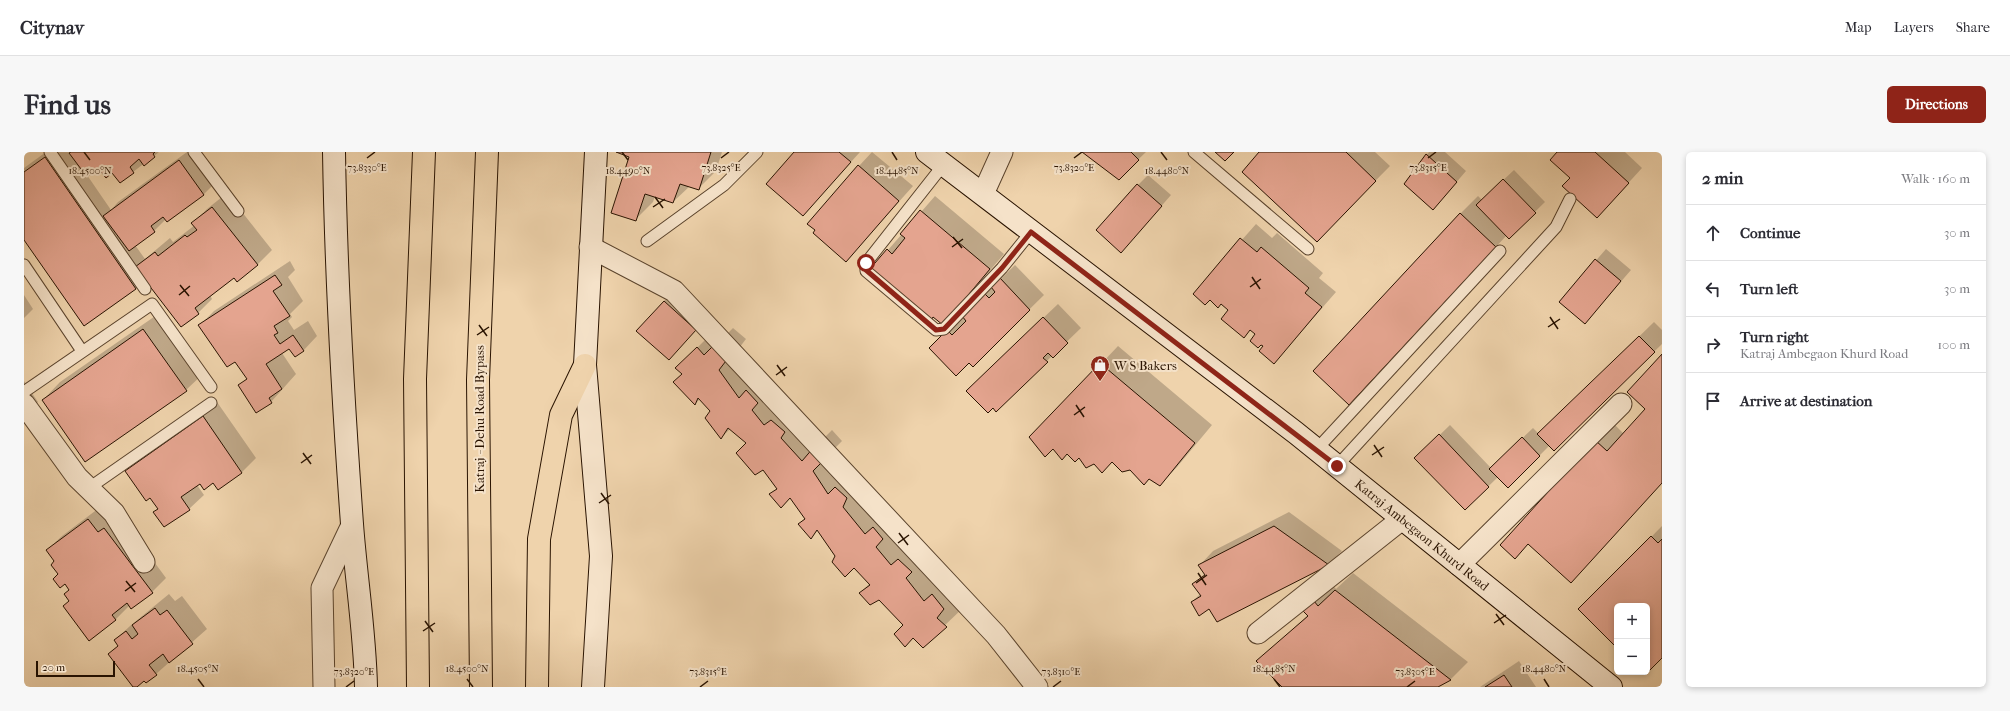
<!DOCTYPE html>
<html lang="en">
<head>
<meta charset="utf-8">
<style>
  :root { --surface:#fff; --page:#f7f7f7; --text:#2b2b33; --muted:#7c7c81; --line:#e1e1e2; --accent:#8f2418 }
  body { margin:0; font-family:"IM FELL French Canon",serif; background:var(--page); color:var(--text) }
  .controls { position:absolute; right:12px; bottom:12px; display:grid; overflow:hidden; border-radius:6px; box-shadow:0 2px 6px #0003 }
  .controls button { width:36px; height:36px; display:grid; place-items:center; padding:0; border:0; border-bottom:1px solid var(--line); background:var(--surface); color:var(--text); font:20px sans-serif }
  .scale { position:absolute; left:12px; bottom:10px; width:79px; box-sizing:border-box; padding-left:4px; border:2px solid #291301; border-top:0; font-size:11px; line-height:14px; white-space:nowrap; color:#291301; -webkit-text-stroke:3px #f5e2c9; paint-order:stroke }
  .stop { position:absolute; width:12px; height:12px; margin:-9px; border:3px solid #8f2418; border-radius:50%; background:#fff }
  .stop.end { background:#8f2418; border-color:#fff; box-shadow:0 1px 4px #0008 }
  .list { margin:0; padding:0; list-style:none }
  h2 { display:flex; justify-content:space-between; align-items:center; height:52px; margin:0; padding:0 16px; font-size:17px }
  h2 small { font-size:13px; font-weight:400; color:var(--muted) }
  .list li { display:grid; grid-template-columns:26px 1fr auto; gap:12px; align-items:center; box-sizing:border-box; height:56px; padding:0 16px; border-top:1px solid var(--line) }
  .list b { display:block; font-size:15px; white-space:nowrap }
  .list p { margin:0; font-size:13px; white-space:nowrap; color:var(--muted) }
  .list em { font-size:13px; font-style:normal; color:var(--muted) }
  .icon { flex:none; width:22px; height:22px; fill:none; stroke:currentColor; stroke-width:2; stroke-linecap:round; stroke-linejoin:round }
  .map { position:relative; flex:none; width:1638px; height:535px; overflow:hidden; border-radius:6px }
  header { display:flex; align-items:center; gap:24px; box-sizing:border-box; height:56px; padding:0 20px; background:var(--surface); border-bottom:1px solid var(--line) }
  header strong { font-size:19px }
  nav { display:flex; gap:22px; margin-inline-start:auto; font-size:14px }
  .intro { display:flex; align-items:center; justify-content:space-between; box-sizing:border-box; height:96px; padding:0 24px }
  h1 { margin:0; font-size:28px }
  .button { padding:10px 18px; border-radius:6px; background:var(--accent); color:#fff; font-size:14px; font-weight:700 }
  main { display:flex; gap:24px; padding:0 24px }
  aside { flex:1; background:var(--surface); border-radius:6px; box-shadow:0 2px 6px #0003 }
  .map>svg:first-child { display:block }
  .shadow { fill:#0003 }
  .building { fill:#e4a48f; stroke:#291301 }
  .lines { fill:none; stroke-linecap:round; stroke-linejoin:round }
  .lane-casing { stroke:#5a432c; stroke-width:13 }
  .street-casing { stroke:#5a432c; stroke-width:23 }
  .secondary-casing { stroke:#291301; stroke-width:24 }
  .highway-casing { stroke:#291301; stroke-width:24 }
  .lane { stroke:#f5e2c9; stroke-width:11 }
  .street { stroke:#f5e2c9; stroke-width:21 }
  .secondary { stroke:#f5e2c9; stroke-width:22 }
  .highway { stroke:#efd3ac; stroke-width:22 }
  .route { stroke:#8f2418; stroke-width:5 }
  .ticks { fill:none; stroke:#291301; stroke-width:1.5 }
  .labels { text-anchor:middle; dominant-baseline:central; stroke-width:4; stroke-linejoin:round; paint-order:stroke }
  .poi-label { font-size:13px; fill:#291301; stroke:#f5e2c9; text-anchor:start }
  .street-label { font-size:13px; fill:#291301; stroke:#f5e2c9 }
  .ticks-label { font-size:10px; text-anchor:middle; fill:#291301; stroke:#f5e2c9; stroke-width:4; stroke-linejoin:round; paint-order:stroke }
</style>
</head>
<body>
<header>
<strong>Citynav</strong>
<nav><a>Map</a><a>Layers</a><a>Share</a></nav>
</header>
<div class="intro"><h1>Find us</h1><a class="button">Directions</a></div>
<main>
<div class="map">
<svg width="1638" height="535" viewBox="0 0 1638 535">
  <rect width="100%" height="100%" fill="#efd3ac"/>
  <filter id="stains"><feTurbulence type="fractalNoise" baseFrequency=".005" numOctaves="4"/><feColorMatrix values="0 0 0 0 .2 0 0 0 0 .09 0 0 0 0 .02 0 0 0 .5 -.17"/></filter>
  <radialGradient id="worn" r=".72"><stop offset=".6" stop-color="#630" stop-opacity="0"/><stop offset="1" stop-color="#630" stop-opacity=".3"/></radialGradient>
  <path class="shadow" d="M22,0H135L96,30L88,20L74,15L63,23L87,58L94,50L163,0H174L194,28L180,42L144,69L142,67L130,79L111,93L121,107L146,86L149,90L171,73L169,71L183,57L203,41L248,98L233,113L210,125L186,143L188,147L174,161L121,127L112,137L60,173L0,87V16Z
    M594,0H698L692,19L675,36L666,34L649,50L631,44L629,50L611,68L606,4Z
    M771,0H836L779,63Z
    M848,0L889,34L822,109L835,14Z
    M1059,0H1122L1095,26Z
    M1236,0H1351L1366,14L1293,88Z
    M1405,0H1421L1442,19L1419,46L1381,32Z
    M1534,0H1601L1618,16L1587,50L1547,26Z
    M1490,18L1521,50L1485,85L1483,83L1325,252L1436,62L1454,44L1458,48Z
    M1124,23L1147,43L1107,89L1114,33Z
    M911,44L980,102L933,157L910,164L864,98Z
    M1232,72L1248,86L1253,81L1299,121L1295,126L1312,140L1250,211L1233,182L1227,177L1220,185L1205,158L1197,151L1170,142Z
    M1582,97L1607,118L1561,171L1536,150Z
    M266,109L271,118L264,125L279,149L266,162L268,165L264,169L270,178L284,169L293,184L279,199L265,196L258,201L272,222L247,250L233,260L216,233L223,226L211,208L176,173L190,159Z
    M991,113L1020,143L949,213L945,209L906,196Z
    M650,139L682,167L645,207L640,149Z
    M0,143L9,157L0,166Z
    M1034,152L1057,176L972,258L958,224Z
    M137,160L180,221L162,238L19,248L36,230Z
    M1630,170L1638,178V192L1530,297L1526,293L1515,304L1474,325L1441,357L1392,306L1426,273L1467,316L1509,276L1515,282Z
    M709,176L722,187L712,200L795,291L808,278L818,289L806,301L939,456L899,494L855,447L836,441L846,431L830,415L812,403L794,378L787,386L775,372L782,365L767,345L746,342L753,336L724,291L706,277L698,285L687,259L676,247L671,252L650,230L659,221L670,199L691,178L699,186Z
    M1094,194L1188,273L1153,315L1136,333L1077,212Z
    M1638,203V331L1547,430L1505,391L1491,406L1477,393L1589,271L1600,282L1623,257Z
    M0,229L14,250L0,264Z
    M193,250L232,306L218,320L194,336L189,330L176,331L173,333L180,343L165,357L130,360L134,356L127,345L102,319L116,305Z
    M79,353L95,362L142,426L128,440L106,453L91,468L46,449V437L35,422L31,409L23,398L38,384Z
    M1265,360L1318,399L1304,413L1186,456L1168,450L1176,442L1170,433L1180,422L1175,414L1189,399Z
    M1638,374V504L1623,519V454H1593V494L1556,457Z
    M1329,421L1444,510L1427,527L1412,535H1260L1234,509L1284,463L1281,459L1308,432L1312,437Z
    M145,442L151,449L158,444L183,477L132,522L122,530L120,528L110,535L85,502L95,493L91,488L106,474Z
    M1495,509L1512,535H1456Z"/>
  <path class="building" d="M47,0H131L129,2L131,5L120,14L115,7L106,15L110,21L96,31L88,21L82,26L74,16L63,25L45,1Z
    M687,0L675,38L656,32L649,51L621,42L612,69L587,61L605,5L592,0Z
    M770,0H815L827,10L779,64L742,32Z
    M1058,0H1107L1115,8L1095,28Z
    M1191,0H1210L1201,9Z
    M1235,0H1322L1352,29L1293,90L1218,20Z
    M1533,0H1571L1605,31L1573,66L1538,34L1546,26L1526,8Z
    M1402,2L1433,30L1409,58L1380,32Z
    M21,5L112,137L60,174L0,88V20Z
    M155,8L180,43L143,70L139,65L127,74L131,80L105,99L79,64Z
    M834,13L875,49L822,110L789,81L791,78L783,72Z
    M1479,27L1512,61L1485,87L1452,53Z
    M1113,32L1138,54L1097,101L1072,78Z
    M188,55L234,113L213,130L210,126L171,156L175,162L157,175L111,115L131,100L134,104L161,83L163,85L173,78L167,71Z
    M896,58L966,117L919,173L909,165L906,170L845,118L863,97L868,102L881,86L876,82Z
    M1436,61L1472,95L1325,253L1289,219Z
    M1216,86L1233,100L1237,95L1285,136L1281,141L1298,155L1250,212L1235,199L1239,194L1237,193L1234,196L1226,189L1231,182L1226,178L1220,186L1197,167L1204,158L1197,152L1194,156L1186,148L1181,153L1169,142Z
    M1571,107L1597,129L1561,172L1535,150Z
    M251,123L258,133L249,139L266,164L250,174L254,181L250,183L256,192L269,183L280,199L271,205L265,197L242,212L258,237L245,246L248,251L232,261L214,233L223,227L211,210L203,215L174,173Z
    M976,126L1006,158L949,215L945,211L932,224L905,196L923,178L928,183L942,169L938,164L960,141L965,146L971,140L967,135Z
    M640,149L672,178L645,208L612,179Z
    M1019,165L1044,191L1029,206L1024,201L1019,206L1024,210L972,260L969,256L964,261L942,239Z
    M119,177L163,239L61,310L18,248Z
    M1615,184L1631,200L1530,299L1513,282Z
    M690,193L705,205L695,218L715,246L722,238L734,251L728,258L740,273L747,268L761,280L757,286L778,309L790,295L801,307L789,319L804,342L811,335L823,346L819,355L841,382L849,375L859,387L852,395L867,413L874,407L888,420L882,426L900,449L908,442L920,457L913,466L923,475L899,496L889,486L881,495L870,482L879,473L855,448L846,453L835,441L846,433L830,416L821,425L808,410L811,404L793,378L787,387L774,372L781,367L766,346L757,356L745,342L753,337L739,318L731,323L712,301L722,291L704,276L697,287L681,266L686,259L674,246L671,253L649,230L658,222L651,216L673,195L680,203Z
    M1638,202V331L1547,431L1504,392L1491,407L1476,393L1571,288L1583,299L1621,257L1603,240Z
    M1076,211L1171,291L1136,334L1125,327L1120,333L1106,318L1098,320L1088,310L1078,321L1070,312L1062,316L1055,306L1051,310L1043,302L1038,308L1029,297L1021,305L1005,285Z
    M179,264L218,321L194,338L189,331L180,338L176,332L157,345L166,358L140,375L129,360L134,357L126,346L122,349L101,319Z
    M1415,282L1465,335L1441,358L1390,306Z
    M1498,285L1516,304L1484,336L1465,317Z
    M64,367L74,380L80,376L129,441L107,457L103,451L88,463L92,468L65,489L39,454L45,449L40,442L45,438L41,432L36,436L29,427L34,422L27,413L30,409L22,398Z
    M1250,374L1305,413L1193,470L1185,457L1175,464L1167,450L1177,444L1168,432L1181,423L1174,413Z
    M1627,384L1634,391L1638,387V506L1621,523L1618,520H1623V454H1593V496L1554,457Z
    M1311,438L1427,528L1414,535H1258L1232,509L1284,464L1279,459L1290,449L1294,454Z
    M131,456L136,463L143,458L169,492L145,511L139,502L125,513L133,523L122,531L120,529L113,535H109L84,502L94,494L90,488L102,479L108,487L114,482L108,473Z
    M1480,523L1488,535H1461Z"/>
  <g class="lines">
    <defs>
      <path id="lane" d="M26,0L121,137
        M170,0L214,59
        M1170,0L1284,97
        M920,12L842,111V119L912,178L920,177L978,116L1007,80
        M623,89L700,33L733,0
        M0,113L58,199
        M0,240L128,152L187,235
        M1292,298L1476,99
        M1313,314L1532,75L1546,47
        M65,336L187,251"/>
      <path id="street" d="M959,42L978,0
        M566,95L650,139L972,483L1013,535
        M0,252L53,325L90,361L120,410
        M1435,413L1597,252
        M1234,481L1378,367
        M300,535L298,436L328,373"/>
      <path id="secondary" d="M310,0C312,124 319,248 328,372C332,426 341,481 342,535
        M903,0L1272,281L1587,535
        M569,535L577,404L561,213L572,0"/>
      <path id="highway" d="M394,535L391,227L400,0
        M457,535L454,228L463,0
        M513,535L515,387L537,263L561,213"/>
    </defs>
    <use href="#lane" class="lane-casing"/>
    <use href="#street" class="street-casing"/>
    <use href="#secondary" class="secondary-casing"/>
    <use href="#highway" class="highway-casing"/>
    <use href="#lane" class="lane"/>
    <use href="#street" class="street"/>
    <use href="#secondary" class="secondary"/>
    <use href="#highway" class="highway"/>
  </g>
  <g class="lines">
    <path class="route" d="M842,111V118L912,178L920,177L978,116L1007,80L1313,314"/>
  </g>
  <path class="ticks" d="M60,0L66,8M598,0L604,8M868,0L873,8M1137,0L1143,8M343,6L351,0M697,6L705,0M1050,6L1058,0M1404,6L1412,0M631,45L639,56M629,55L641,47M929,85L938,96M928,95L939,87M1228,125L1236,137M156,133L165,144M1226,135L1237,127M155,143L166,134M1526,165L1534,177M455,173L463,184M1524,175L1536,167M453,183L465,175M753,213L761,224M752,223L763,215M1052,253L1060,265M1050,263L1061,255M1350,293L1358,305M279,301L287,312M1348,303L1360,295M277,311L288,303M577,341L585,352M575,351L587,343M875,381L884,393M874,391L885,383M1174,421L1182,433M102,429L111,440M1172,431L1183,423M101,439L112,431M1472,462L1480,473M401,469L409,480M1470,471L1482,463M399,479L411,471M174,527L180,535M443,527L449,535M1250,527L1256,535M1520,527L1525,535M322,535L330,529M676,535L684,529M1029,535L1037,529M1383,535L1391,529"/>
  <defs>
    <symbol id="shop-pin" viewBox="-11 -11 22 30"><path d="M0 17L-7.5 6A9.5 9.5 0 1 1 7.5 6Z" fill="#8f2418" stroke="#f5e2c9"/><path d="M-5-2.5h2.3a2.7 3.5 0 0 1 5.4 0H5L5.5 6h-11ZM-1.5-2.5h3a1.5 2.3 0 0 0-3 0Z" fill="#fff"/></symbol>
  </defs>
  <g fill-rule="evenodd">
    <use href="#shop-pin" x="1065" y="202" width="22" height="30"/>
  </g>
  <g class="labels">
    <g class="poi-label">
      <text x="1090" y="213">W S Bakers</text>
    </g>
    <g class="street-label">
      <text transform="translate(455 267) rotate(-90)">Katraj - Dehu Road Bypass</text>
      <text transform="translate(1398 383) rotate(39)">Katraj Ambegaon Khurd Road</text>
    </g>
  </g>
  <g class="ticks-label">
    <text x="1404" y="19">73.8315°E</text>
    <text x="343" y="19">73.8330°E</text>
    <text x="697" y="19">73.8325°E</text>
    <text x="1050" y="19">73.8320°E</text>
    <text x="66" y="22">18.4500°N</text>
    <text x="604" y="22">18.4490°N</text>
    <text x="873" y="22">18.4485°N</text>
    <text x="1143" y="22">18.4480°N</text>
    <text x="174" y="520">18.4505°N</text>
    <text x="443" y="520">18.4500°N</text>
    <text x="1250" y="520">18.4485°N</text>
    <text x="1520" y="520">18.4480°N</text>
    <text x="330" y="523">73.8320°E</text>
    <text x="684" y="523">73.8315°E</text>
    <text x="1037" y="523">73.8310°E</text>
    <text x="1391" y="523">73.8305°E</text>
  </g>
  <rect width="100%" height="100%" filter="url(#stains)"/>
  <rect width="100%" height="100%" fill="url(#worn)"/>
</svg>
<div class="controls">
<button>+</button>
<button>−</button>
</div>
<div class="scale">20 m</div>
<div class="stop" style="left:842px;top:111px"></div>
<div class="stop end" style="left:1313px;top:314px"></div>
</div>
<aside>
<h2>2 min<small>Walk · 160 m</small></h2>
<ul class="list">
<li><svg class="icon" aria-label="ahead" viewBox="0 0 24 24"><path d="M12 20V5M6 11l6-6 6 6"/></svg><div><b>Continue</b></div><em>30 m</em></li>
<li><svg class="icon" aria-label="left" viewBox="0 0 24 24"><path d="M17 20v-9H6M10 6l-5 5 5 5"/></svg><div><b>Turn left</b></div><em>30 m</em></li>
<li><svg class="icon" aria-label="right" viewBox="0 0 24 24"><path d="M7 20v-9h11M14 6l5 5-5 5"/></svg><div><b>Turn right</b><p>Katraj Ambegaon Khurd Road</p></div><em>100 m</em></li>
<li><svg class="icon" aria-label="arrive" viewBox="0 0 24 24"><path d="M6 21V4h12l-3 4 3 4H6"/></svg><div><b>Arrive at destination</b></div></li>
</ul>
</aside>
</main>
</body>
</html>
